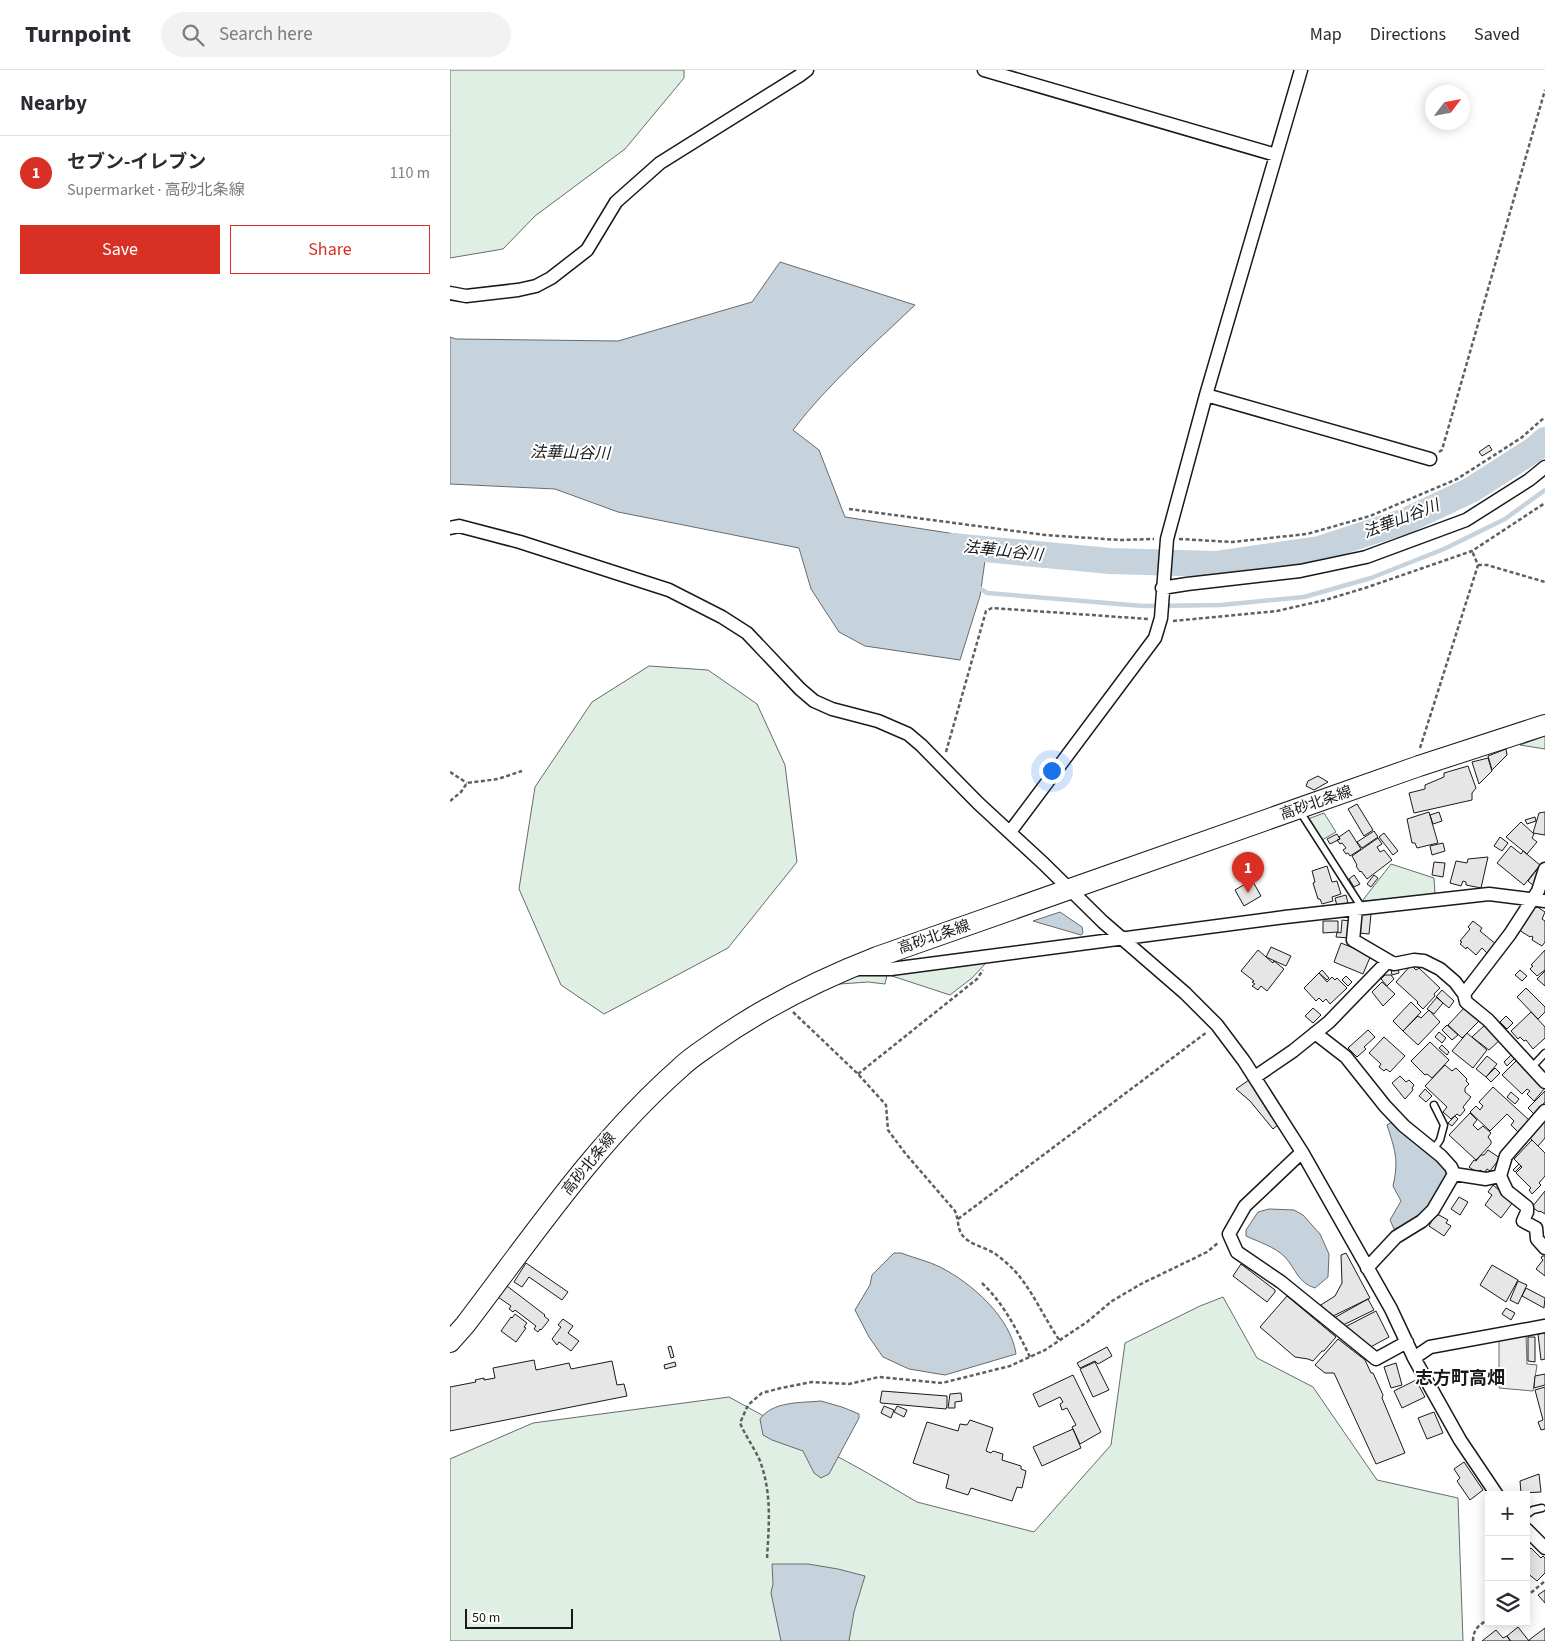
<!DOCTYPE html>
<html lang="en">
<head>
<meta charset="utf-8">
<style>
  :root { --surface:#fff; --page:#f2f2f3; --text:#2b2b33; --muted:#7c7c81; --line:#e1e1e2; --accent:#d93025 }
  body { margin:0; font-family:"Source Sans 3","Noto Sans JP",sans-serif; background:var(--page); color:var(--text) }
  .controls { position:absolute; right:15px; bottom:15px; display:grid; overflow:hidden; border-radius:0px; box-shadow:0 2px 12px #0003 }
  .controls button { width:45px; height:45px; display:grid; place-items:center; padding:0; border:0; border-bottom:1px solid var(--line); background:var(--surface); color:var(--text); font:25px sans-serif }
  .compass { position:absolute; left:975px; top:15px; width:45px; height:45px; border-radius:50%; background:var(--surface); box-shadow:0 2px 12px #0003; rotate:58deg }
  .scale { position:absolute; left:15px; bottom:12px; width:108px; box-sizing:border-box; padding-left:5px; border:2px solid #1a1a1a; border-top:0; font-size:14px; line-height:18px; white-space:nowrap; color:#1a1a1a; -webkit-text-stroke:4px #fff; paint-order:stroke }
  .you { position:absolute; left:601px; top:700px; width:18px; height:18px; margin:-12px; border:4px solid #fff; border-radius:50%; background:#1a73e8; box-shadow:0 0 0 8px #1a73e833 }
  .badge { display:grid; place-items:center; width:32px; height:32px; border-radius:50%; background:var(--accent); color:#fff; font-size:16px; font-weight:700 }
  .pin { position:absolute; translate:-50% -41px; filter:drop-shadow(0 1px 2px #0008) }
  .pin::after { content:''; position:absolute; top:26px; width:18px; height:15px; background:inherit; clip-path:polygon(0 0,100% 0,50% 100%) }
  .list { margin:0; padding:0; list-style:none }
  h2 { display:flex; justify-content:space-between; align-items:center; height:65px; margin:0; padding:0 20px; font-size:21px }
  h2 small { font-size:16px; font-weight:400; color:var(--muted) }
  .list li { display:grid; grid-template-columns:32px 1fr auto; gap:15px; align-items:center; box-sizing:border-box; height:75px; padding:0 20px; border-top:1px solid var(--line) }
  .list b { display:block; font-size:19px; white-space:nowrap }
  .list p { margin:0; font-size:16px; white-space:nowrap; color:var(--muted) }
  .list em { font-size:16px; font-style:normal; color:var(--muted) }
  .actions { display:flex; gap:10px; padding:15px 20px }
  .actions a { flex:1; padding:11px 0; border:1px solid var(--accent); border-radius:0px; text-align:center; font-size:18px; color:var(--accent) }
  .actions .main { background:var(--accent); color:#fff }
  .icon { flex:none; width:28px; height:28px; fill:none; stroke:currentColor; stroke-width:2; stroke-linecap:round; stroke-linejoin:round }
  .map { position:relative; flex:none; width:1095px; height:1571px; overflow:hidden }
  header { display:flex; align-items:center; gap:30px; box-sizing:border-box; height:70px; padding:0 25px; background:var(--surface); border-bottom:1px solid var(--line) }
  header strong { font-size:24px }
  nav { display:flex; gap:28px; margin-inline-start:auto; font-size:18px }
  .search { width:350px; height:45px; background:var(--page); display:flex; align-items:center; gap:12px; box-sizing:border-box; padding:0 18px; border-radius:28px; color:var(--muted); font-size:19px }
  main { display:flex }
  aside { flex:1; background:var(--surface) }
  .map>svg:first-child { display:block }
  .green { fill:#e0efe3; stroke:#6a6a6a }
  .parking { fill:#ededed; stroke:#6a6a6a }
  .water { fill:#c6d2dc; stroke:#6a6a6a }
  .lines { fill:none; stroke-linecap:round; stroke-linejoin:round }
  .stream { stroke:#c6d2dc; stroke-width:4.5 }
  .river { stroke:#c6d2dc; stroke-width:26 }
  .building { fill:#e6e6e6; stroke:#1a1a1a }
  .service-casing { stroke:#1a1a1a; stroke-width:9 }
  .minor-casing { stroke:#1a1a1a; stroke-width:15 }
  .primary-casing { stroke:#1a1a1a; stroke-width:22 }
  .path { stroke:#5f5f5f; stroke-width:2.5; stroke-dasharray:4 2.5; stroke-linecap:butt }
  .service { stroke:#fff; stroke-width:6 }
  .minor { stroke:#fff; stroke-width:12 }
  .primary { stroke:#fff; stroke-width:20 }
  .labels { text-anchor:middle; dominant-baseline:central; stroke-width:4; stroke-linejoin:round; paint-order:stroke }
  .street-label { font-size:15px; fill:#1a1a1a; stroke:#fff }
  .water-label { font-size:16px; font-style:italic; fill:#1a1a1a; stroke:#fff }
  .quarter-label { font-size:18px; font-weight:bold; fill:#1a1a1a; stroke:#fff }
</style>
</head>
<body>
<header>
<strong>Turnpoint</strong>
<div class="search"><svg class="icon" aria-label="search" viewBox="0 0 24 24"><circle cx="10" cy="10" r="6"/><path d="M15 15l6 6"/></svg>Search here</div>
<nav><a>Map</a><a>Directions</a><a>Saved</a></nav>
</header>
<main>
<aside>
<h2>Nearby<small></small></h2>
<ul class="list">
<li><span class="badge">1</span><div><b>セブン-イレブン</b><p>Supermarket · 高砂北条線</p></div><em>110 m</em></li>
</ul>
<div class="actions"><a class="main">Save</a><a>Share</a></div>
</aside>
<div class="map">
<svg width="1095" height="1571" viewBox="0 0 1095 1571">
  <rect width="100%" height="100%" fill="#fff"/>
  <path class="green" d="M0,0H234V8L175,79L85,146L53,179L0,188Z
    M199,596L258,600L307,634L335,695L347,792L278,878L154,944L111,915L69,819L85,717L142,632Z
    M1095,666V679L1070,675Z
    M874,743L886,762L872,770L858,749Z
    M941,794L984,808L985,824L915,831L913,830Z
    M535,891L536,893L522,908L500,925L439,905Z
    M411,904L437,905L435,914L418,912L376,915Z
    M773,1227L807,1288L863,1317L927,1410L1008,1428L1013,1571H0V1389L83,1353L279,1327L414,1401L467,1432L584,1462L661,1375L675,1273L750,1236Z"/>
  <path class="parking" d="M1076,1264L1077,1294L1087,1295L1083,1321L1049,1318V1269Z"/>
  <path class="water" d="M330,192L465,235C423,275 378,314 343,360L369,380L395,447L538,469L530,526L510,590L415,576L389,562L361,519L349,478L168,442L105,419L0,414V267L6,269L168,271L302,232Z
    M610,842L632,857L633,863L631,865L583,851Z
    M942,1052L992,1095L997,1103L996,1111L974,1142L953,1156L944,1159L940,1150L951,1131L943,1116C949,1090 945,1080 937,1055Z
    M819,1139L844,1140L853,1145L870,1164L879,1184L878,1207L865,1218C848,1213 846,1199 835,1187C825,1177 809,1172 796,1166V1160L808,1142Z
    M444,1183H451C464,1188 478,1191 490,1197C522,1213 561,1248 566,1284L495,1305L459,1299L433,1287L419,1267L405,1240L420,1215L422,1205Z
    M371,1331L392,1337L409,1344V1348L379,1404L371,1408L364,1403L353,1381L322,1370L313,1365L310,1349C323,1331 350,1333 371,1331Z
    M322,1494H358L388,1499L415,1506L404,1542L399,1571H331L321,1523L323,1514Z"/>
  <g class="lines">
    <path class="stream" d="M526,516L537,523L693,536L771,535L854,527L921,508L994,479L1055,449L1095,420"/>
    <path class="river" d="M502,476L660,491L765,494L869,479L955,451L1021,420L1085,379L1095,370"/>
  </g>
  <path class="building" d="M1039,375L1042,380L1032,386L1029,382Z
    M1056,679L1057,685L1042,700L1038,686Z
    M1038,688L1042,701L1029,714L1022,692Z
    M1018,696L1026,718L1022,723V730L964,743L959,723L975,719V715L994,707V703Z
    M868,706L878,712L864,720L856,716L858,711Z
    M907,734L923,760L914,766L898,739Z
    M979,742L988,773L967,778L965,773H962L957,749Z
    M989,742L992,751L983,754L980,745Z
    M1095,742V765L1083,763L1089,743Z
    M1085,747L1086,751L1077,754L1075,750Z
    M1071,752L1084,764L1082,768L1087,772L1077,784L1056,767Z
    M899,760L911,779L900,786L898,783L896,784L893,780L896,778L892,773L890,774L887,770L890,769L889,767Z
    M924,761L928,767L912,778L907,772Z
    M934,763L948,781L943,785L929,767Z
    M887,764L890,769L880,774L877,769Z
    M1050,767L1058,773L1052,781L1044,776Z
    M928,768L932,774L927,777L930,782L934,780L942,790L917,809L911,801L910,802L906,796L907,795L902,786Z
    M993,773L995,781L982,785L980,776Z
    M1061,776L1071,784L1073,781L1090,795L1074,815L1047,793Z
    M1038,787L1031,818L1016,815V812L1013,811L1011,816L1000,813L1006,791L1017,793L1018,789Z
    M984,792L995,793L993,807L982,805Z
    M877,796L882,812L887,811L891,824L882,827L883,831L872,834L870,829H868L863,813L865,812L862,801Z
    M1089,797L1085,817L1078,811Z
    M904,805L910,814L904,817L899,809Z
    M924,805L928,808L921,817L917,814Z
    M802,810L811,826L794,836L785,820Z
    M896,825L898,833L887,836L885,828Z
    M1086,836L1095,842L1092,849L1095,851V872L1092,876L1082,870L1083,867L1081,866L1080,867L1069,860Z
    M910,843L921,844L919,864L909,863Z
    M892,850L900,851L899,868L886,867L887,862L891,863Z
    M873,851H888V862L873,863Z
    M1023,851L1032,858L1030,861L1047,875L1039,885L1032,878L1026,885L1017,877L1016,879L1010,874L1012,872L1010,871L1020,859L1018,857Z
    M891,873L921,885L913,904L884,892Z
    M821,877L841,886L836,896L816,887Z
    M808,880L823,893L824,891L834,899L817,921L811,916L808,920L802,916L805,914L802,912L804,911L791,901Z
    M1095,880V900L1087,906L1080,899L1083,896L1081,895Z
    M961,895L966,900L969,898L990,918L984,924L985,926L973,939L967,933L968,932L946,912Z
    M948,899L949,903L942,905L941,900Z
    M872,900L879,908L877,910L869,903Z
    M1070,900L1077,906L1072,911L1065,905Z
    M1095,901V916L1087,909Z
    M869,903L877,912L882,907L885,910L887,908L897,918L880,934L876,929L873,932L869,928L866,931L854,918Z
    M935,905H941L944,909L937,916L931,909Z
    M896,906L902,912L898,916L892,910Z
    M932,912L945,924L933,936L922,922Z
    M1076,918L1095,937V942L1088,949L1067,927Z
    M992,920L1004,931L999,938L986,927Z
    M987,927L993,933L984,944L977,939Z
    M961,932L971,942L953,961L943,951Z
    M1016,936L1030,950L1012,968L998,955Z
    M863,938L871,945L863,953L855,946Z
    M979,940L990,952L968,975L953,961L968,946L971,948Z
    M1081,942L1095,957V968L1083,979L1076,970L1074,971L1070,967L1068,969L1061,961Z
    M1056,946L1063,953L1057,959L1050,952Z
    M1036,954L1051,969L1039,980L1022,967Z
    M997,955L1008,965L1002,970L992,960Z
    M918,960L925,967L914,977L916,979L907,987L898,978Z
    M989,962L996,968L992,973L985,967Z
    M1017,963L1037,980L1023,998L1002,981Z
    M934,967L955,986L940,1002L936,999L934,1001L929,997L931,994L919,983Z
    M980,972L999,990L982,1008L977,1004L975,1005L961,991Z
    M992,975L999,982L997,985L989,978Z
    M1062,984L1065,988L1057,996L1054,992Z
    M1037,986L1047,994L1036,1007L1026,999Z
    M1067,990L1095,1018L1084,1031L1077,1024L1080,1021L1077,1019L1072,1024L1052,1005Z
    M995,995L1002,1001L1006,998L1017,1009L1016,1011L1019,1014L1015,1018V1022L1021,1027L1013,1037L1015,1040L1010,1046L1007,1044L1001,1049L993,1042L997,1037L975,1016Z
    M1045,998L1050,1003L1041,1012L1036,1007Z
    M950,1006L956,1012L959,1010L964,1015L962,1018L963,1020L955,1029L942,1013Z
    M799,1010L829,1054L823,1059L800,1031L786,1019Z
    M1043,1017L1079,1050L1068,1062L1061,1055L1064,1051L1057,1044L1040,1061L1020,1042L1026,1036L1030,1040L1033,1036L1029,1032Z
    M975,1019L982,1026L976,1032L969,1026Z
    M1095,1021V1032L1084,1044L1078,1038Z
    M1061,1022L1069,1029L1065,1034L1057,1027Z
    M1020,1043L1027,1050L1023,1055L1028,1060L1033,1056L1041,1063L1038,1067L1041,1071V1074L1026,1090L999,1065Z
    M1005,1046L1008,1049L1002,1056L998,1053Z
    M1095,1048V1068L1088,1076L1078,1066Z
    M1082,1070L1095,1083V1106L1089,1113L1091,1115L1082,1124L1079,1120L1081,1118L1066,1103L1072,1097L1064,1089Z
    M1038,1080L1050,1088L1040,1101L1037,1099L1034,1103L1030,1100L1028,1103L1019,1097L1024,1090L1026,1091L1031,1085H1034Z
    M1069,1094L1071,1096L1065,1102L1063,1100Z
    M1043,1115L1063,1132L1051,1148L1035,1135L1042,1125L1038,1122Z
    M1095,1121V1144L1090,1141L1089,1142L1082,1137Z
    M1009,1127L1018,1132L1010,1145L1001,1139Z
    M985,1145H989L998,1150L996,1153L1001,1156L994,1166L979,1156Z
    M896,1183L920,1228L879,1248L866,1238L885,1226L892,1213L891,1185Z
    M1092,1186H1095V1206L1086,1199L1093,1190L1091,1188Z
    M76,1193L118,1222L112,1230L79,1207L72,1217L64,1212Z
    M791,1194L825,1220V1222L817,1232L783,1206Z
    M1042,1195L1068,1210L1056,1232L1030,1215Z
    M1068,1211L1077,1215L1068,1234L1060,1230Z
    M57,1216L95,1245L94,1246L99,1250L91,1260L90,1259L88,1262L84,1259L86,1256L65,1240L63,1242L59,1239L61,1236L48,1227Z
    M1076,1218L1095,1228L1094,1238L1072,1226Z
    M837,1226L886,1267L874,1281H872L863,1291L858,1289L845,1287L810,1257Z
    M918,1229L924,1240L889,1257L884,1248Z
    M1056,1238L1065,1243L1061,1250L1052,1244Z
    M926,1241L939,1267L915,1280L895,1257Z
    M65,1244L77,1253L74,1257L76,1258L66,1272L51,1261L61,1247L62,1248Z
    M113,1249L123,1256L118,1263L129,1271L121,1281L109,1272L107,1275L102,1269L111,1257L108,1255Z
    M1095,1263V1289L1091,1290L1088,1264Z
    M1078,1267H1085V1292L1078,1291Z
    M888,1269L915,1290L921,1303H923L933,1325L932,1328L955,1383L926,1394L884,1303H875L865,1295Z
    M221,1276L224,1287L221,1288L218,1277Z
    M657,1277L662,1286L648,1294L645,1291L630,1298L627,1293Z
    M84,1290L86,1300L119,1293L121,1299L162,1291L167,1315L174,1314L177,1326L0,1361V1317L26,1312L25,1310L34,1308V1310L45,1308L43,1298Z
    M225,1292L226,1296L215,1299L214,1295Z
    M645,1292L659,1320L643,1327L630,1299Z
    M946,1293L952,1315L941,1318L934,1297Z
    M1095,1304V1315L1084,1318L1085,1306Z
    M623,1305L651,1362L630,1374L622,1357L626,1355L617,1338L612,1340L610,1334L613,1332L610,1327L589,1337L583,1324Z
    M966,1310L975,1327L952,1338L944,1321Z
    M1095,1317V1359L1091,1360L1088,1352L1093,1350L1085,1320Z
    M432,1321L497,1326V1336L496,1339L431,1333L430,1332Z
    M511,1323L512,1331L505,1332V1338H498L500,1324Z
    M434,1336L444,1340L441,1348L431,1343Z
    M447,1336L457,1340L454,1347L444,1342Z
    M984,1342L993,1363L977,1369L968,1348Z
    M520,1350L543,1358L536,1381L541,1383L543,1381L553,1384L552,1390L571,1396V1399L576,1401L572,1418L567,1417L562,1431L521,1418L518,1425L496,1418L499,1405L463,1393L477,1352L508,1361L510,1354L517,1355Z
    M623,1359L631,1378L592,1396L583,1377Z
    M1014,1392L1033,1420L1020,1430L1007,1411L1010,1408L1004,1399Z
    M1089,1404L1091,1422L1071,1423L1070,1411Z
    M1081,1478L1091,1488L1093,1486L1095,1488V1503L1087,1511L1076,1502V1482Z
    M1095,1520V1533L1088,1525Z
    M1068,1557L1079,1571H1061L1057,1566Z
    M1095,1558V1571H1080L1079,1570Z
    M1046,1560L1053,1568L1057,1566L1060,1571H1032Z"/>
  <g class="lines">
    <defs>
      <path id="service" d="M849,740L912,838
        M1082,997L1095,983
        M983,1080L990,1070L994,1055L984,1035
        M1076,1445L1083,1440L1092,1438"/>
      <path id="minor" d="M534,0L826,85
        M0,223L16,226L68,220L86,216L101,208L137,180L166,132L210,93L349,6L357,0
        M756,325L980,389
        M0,458L9,456L70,472L219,520L272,547L297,563L350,619L364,631L382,639L428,651L458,664L471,675L528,733L594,794L653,852L735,923L767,955L794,991L852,1082L941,1239L964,1288L1010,1370L1047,1425
        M712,518L737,514L850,501L916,487L1016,450L1079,410L1095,397
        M560,762L705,568L711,548L717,469L756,325L851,0
        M906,839L903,870L944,894L964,890L974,891L990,899L1005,912L1014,924L1016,932L1038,950L1095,1012
        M408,899H441L835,847L1039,824L1095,831
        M1014,924L1060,864L1088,821L1095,799
        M865,963L896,987L935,1036L954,1056L991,1086L1001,1097L1004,1104L983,1140L972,1151L946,1167L917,1198
        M805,1007L843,981L879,952L938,891
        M1095,1041L1056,1086L1050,1106L1057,1121L1077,1137V1142L1073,1151L1086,1158L1087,1169L1095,1178
        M852,1082L795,1136L779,1164L787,1182L831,1212L926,1289L957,1272
        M1004,1104L1036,1109L1050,1106
        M964,1288L980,1277L1095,1256
        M1076,1459L1095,1478"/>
      <path id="primary" d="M0,1272L15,1255C83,1166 146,1072 230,998C239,989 250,982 260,975C312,938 368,910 427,887L969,696L1095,655"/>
    </defs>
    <use href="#service" class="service-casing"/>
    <use href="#minor" class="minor-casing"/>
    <use href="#primary" class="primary-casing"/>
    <path class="path" d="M989,382L992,380L1095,20
      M399,439L595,465L670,470L704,469
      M729,469L782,472L857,464L920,446L1007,409L1071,368L1095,347
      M1028,495H1037L1095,512
      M723,551L827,541L875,530L915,518L1022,481L1095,433
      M970,678L1028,495L1022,481
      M496,682L536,541L542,538L698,549
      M0,702L17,713
      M0,731L11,722L17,713L48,709L72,701
      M343,942L408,1004L436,1035L438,1060L455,1083L505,1141C509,1150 507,1159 513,1166C521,1175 534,1177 544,1183C550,1187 558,1194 564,1200C583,1221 594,1248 610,1271
      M408,1004L527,909L533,900
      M508,1149L757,962
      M532,1213C554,1234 567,1260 580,1287
      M317,1488C319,1455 322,1423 310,1391C305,1379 296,1367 290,1353L298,1335L312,1323L331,1318L362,1312L399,1314L429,1307L492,1313L560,1296L595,1280L637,1252L662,1231L691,1214L757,1182L768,1173
      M1076,1527L1095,1511
      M1023,1571C1023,1559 1029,1555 1039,1549"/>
    <use href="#service" class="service"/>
    <use href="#minor" class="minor"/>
    <use href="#primary" class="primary"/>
  </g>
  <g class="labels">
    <g class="street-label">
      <text transform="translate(866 733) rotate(-19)">高砂北条線</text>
      <text transform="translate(484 867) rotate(-19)">高砂北条線</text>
      <text transform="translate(139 1094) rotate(-51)">高砂北条線</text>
    </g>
    <g class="water-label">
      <text transform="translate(120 383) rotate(1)">法華山谷川</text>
      <text transform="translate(951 449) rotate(-21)">法華山谷川</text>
      <text transform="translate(553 481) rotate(6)">法華山谷川</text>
    </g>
    <g class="quarter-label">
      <text x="1010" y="1308">志方町高畑</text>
    </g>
  </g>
</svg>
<div class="controls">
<button>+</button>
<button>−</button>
<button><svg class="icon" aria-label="layers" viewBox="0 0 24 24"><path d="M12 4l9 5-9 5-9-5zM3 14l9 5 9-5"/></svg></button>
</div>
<svg class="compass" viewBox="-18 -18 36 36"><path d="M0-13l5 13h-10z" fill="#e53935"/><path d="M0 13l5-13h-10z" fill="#7c7c81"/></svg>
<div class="scale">50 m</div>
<div class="you"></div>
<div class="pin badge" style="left:798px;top:823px">1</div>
</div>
</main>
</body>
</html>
